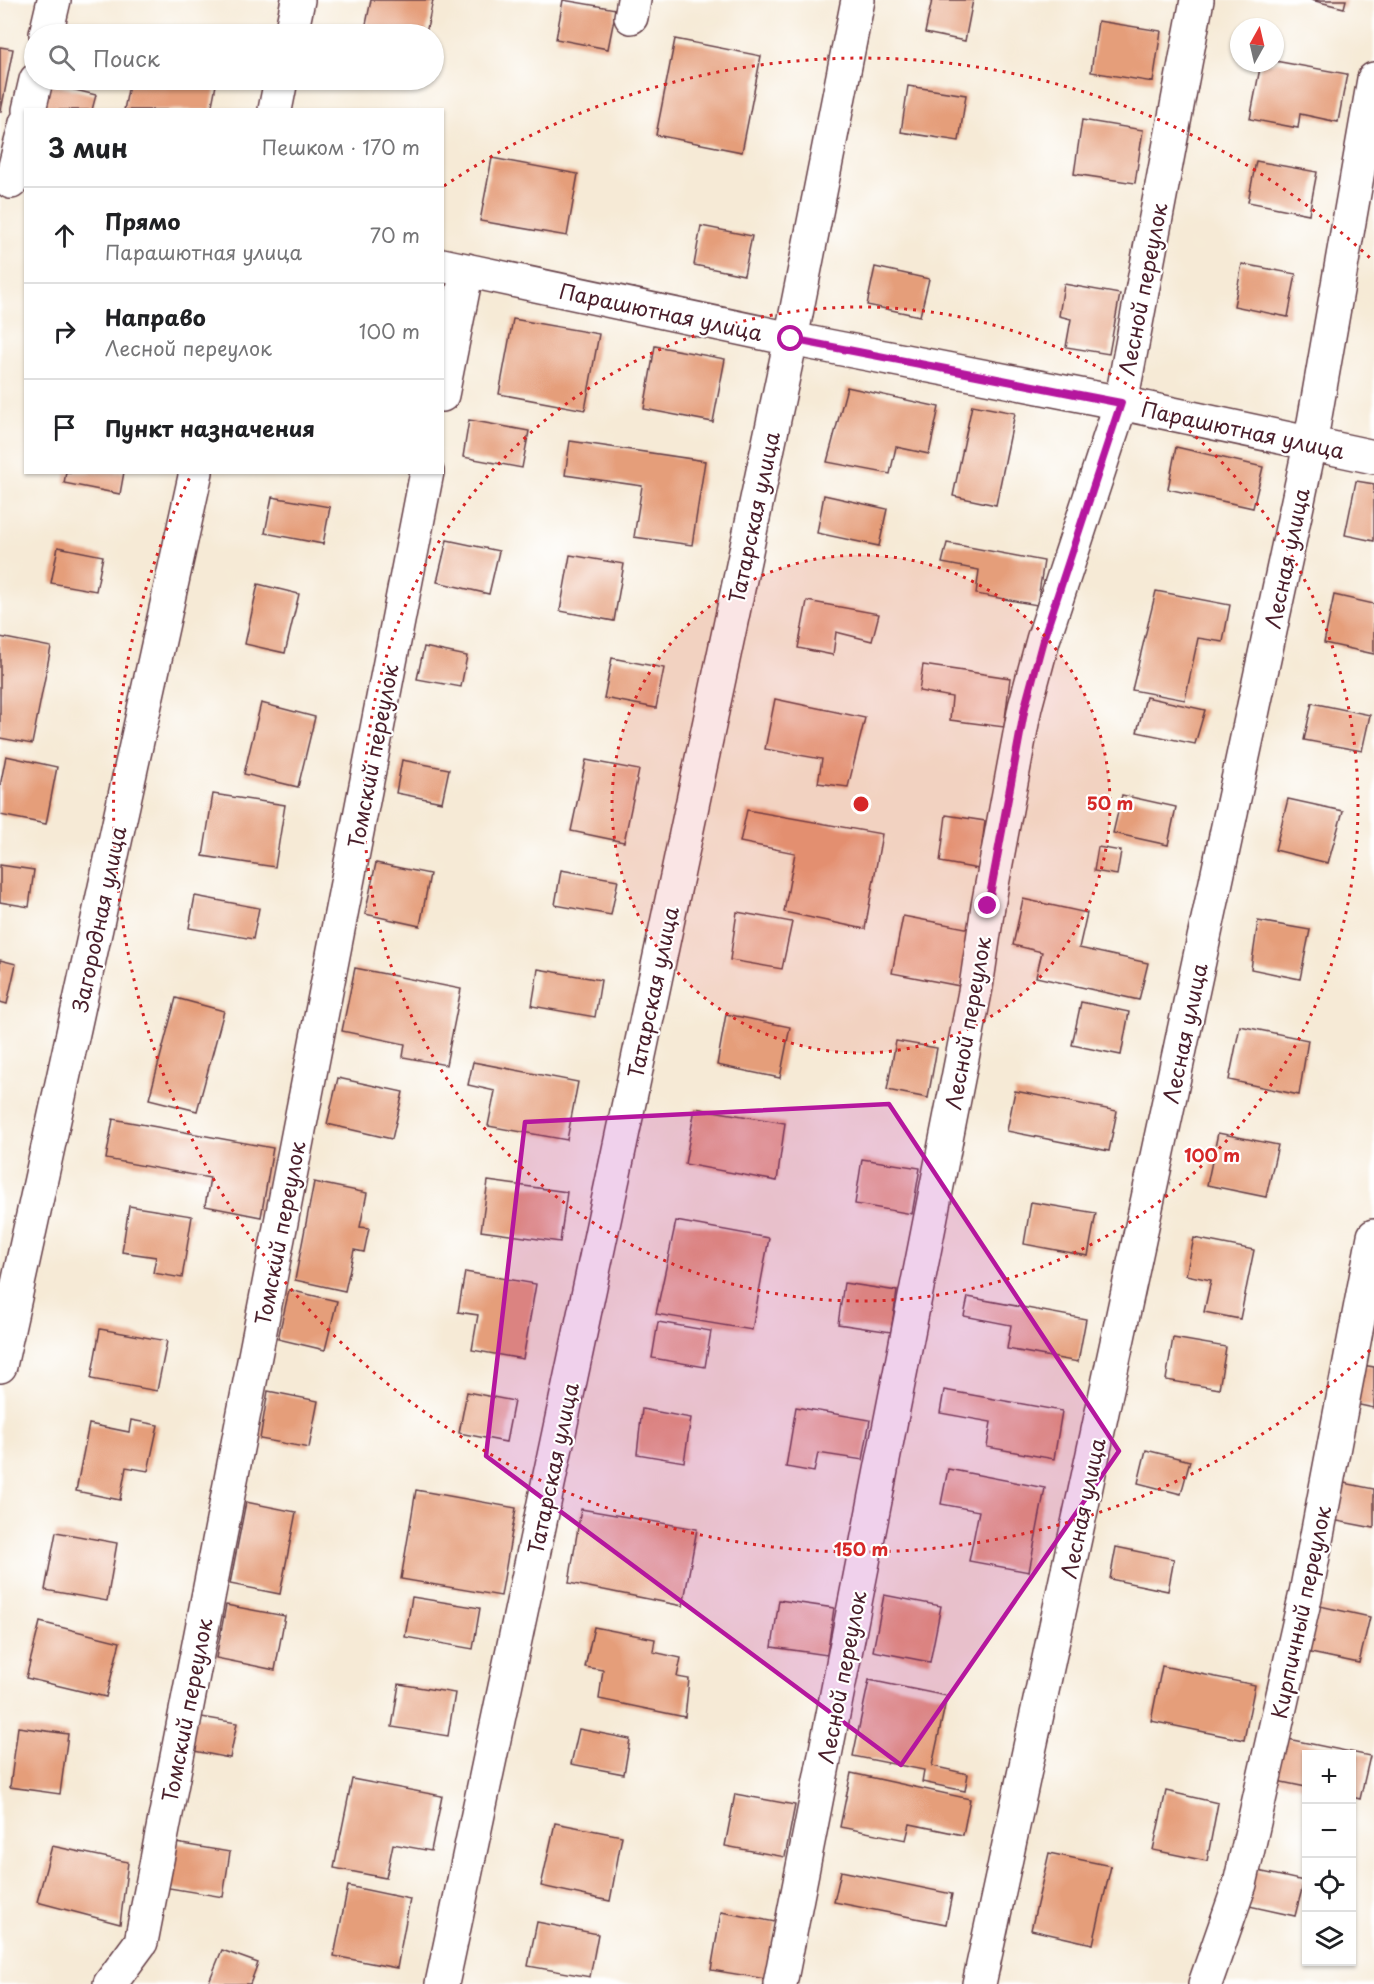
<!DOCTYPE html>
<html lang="ru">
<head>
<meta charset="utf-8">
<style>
  :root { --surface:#fff; --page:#f6f6f6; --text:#202124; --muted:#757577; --line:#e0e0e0 }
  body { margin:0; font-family:"Playpen Sans",sans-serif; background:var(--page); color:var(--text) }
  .controls { position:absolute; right:18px; bottom:18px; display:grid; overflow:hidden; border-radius:0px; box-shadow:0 2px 4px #0004 }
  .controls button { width:54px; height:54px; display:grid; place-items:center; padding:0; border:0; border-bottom:2px solid var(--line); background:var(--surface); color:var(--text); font:30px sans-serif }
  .compass { position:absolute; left:1230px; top:18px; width:54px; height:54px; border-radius:50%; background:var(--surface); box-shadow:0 2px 4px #0004; rotate:8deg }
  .stop { position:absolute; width:18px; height:18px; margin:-14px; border:4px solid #b5179e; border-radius:50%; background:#fff }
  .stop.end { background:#b5179e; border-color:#fff; box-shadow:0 2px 6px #0008 }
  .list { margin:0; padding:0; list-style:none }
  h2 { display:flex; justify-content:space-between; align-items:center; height:78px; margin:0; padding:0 24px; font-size:26px }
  h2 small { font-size:20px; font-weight:400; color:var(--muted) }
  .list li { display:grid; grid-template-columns:39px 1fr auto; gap:18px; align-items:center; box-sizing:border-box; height:96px; padding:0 24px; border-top:2px solid var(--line) }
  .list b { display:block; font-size:22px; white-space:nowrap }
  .list p { margin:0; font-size:20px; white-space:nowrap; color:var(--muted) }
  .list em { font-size:20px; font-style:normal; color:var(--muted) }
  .icon { flex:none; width:33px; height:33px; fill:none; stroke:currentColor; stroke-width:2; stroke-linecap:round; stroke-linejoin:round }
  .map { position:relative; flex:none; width:1374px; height:1984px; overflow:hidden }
  .search { position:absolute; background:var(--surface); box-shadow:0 2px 4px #0004; left:24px; top:24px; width:420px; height:66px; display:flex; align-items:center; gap:15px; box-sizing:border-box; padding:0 21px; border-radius:33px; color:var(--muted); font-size:22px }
  .panel { position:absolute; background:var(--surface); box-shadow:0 2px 4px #0004; left:24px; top:108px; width:420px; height:366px; border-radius:0px }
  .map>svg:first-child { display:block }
  .building { fill:#e59e7a }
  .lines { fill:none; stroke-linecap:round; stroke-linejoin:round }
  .minor-casing { stroke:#643d45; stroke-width:36 }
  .minor { stroke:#fff; stroke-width:33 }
  .route { stroke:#b5179e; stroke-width:8 }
  .marked { fill:#b5179e; fill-opacity:0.2; stroke:#b5179e; stroke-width:4.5; stroke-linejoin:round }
  .ring { fill:none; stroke:#d62828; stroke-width:3; stroke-dasharray:3 6 }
  .labels { text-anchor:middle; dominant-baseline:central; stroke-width:4.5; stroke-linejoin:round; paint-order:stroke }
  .street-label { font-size:21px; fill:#4a1f2b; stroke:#fff }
  .centre { fill:#d62828; stroke:#fff; stroke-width:3 }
  .ring-label { font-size:18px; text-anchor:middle; font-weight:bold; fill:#d62828; stroke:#fff; stroke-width:4.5; stroke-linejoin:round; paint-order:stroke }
</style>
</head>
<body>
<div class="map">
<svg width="1374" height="1984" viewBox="0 0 1374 1984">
  <rect width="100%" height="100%" fill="#fff"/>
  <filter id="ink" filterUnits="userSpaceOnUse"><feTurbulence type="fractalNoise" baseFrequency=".0167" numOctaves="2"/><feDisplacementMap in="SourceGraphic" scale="12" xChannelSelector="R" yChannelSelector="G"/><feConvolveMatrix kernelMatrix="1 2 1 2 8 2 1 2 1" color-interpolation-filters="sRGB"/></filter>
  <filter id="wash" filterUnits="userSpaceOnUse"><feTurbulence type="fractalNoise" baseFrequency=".008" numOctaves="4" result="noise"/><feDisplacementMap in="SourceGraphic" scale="24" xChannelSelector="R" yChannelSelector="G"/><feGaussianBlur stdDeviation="1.35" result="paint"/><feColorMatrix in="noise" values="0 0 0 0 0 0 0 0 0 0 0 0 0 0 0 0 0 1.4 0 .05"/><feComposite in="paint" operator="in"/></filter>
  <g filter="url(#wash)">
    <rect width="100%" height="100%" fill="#f6ead6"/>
    <g id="blocks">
      <path class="building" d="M371,0H433L426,34H364Z
        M563,0L616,9L608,49L556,39Z
        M932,0H973L965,41L925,33Z
        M1311,0H1346L1344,8Z
        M1098,21L1161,31L1153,82L1091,72Z
        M675,39L761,56L742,152L656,135Z
        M0,47L13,49L1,111H0Z
        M1275,61L1347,74L1338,122L1300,114L1298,128L1250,119L1261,63H1275Z
        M130,80H217L211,110H124Z
        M47,83L96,95L92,110H41Z
        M908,86L966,95L959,141L901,132Z
        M1082,120L1143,130L1135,183L1074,174Z
        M492,158L578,174L567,236L480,221Z
        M1256,161L1317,172L1309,214L1248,202Z
        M701,226L752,236L744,275L694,265Z
        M1242,264L1296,274L1288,317L1234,306Z
        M875,267L929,279L920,316L867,305Z
        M1064,284L1120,294L1109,354L1066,347L1071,319L1059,316Z
        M513,319L599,334L585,410L499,394Z
        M655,346L725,359L713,422L644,409Z
        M847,387L939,407L929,454L896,447L890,474L827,462Z
        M972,405L1015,413L996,505L953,496Z
        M469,420L529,431L522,468L463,457Z
        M570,441L705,461L692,545L634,537L642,486L565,475Z
        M1176,447L1263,467L1253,508L1168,489Z
        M66,472H124L120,494L64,483Z
        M1356,481L1374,484V541L1345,535Z
        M824,495L887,509L879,546L817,533Z
        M272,497L330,507L323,544L265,533Z
        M447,540L499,551L489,594L437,582Z
        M947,543L1044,561L1037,605L976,594L979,570L942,563Z
        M58,547L103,556L96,591L51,583Z
        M570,555L624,564L614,621L560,611Z
        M258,584L299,594L285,653L245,644Z
        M1156,591L1230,605L1223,642L1198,638L1185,700L1132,690Z
        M1334,595L1374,604V654L1324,643Z
        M807,601L879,614L872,641L836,632L833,655L798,648Z
        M0,637L51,647L32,744L0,738Z
        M424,647L467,656L461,687L417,679Z
        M612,658L664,668L656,708L604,698Z
        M923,665L1010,678L1004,727L950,720L952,697L919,691Z
        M1146,697L1205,710L1195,744L1137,732Z
        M775,699L865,718L848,787L818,783L822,759L765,749Z
        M261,703L315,717L298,787L244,774Z
        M1312,703L1370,715L1362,751L1304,740Z
        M6,756L57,767L46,824L0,815V786Z
        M402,760L449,769L442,802L396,793Z
        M586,760L639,770L624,842L571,831Z
        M213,794L285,805L275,867L203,856Z
        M1122,795L1176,807L1168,845L1113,833Z
        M1288,799L1343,811L1328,863L1275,850Z
        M747,810L882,834L865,929L784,912L795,853L740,842Z
        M946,815L985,821L979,869L940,862Z
        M1098,847L1121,851L1117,875L1094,871Z
        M376,863L430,874L420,926L365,914Z
        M0,865L34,870L29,907L0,902Z
        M561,870L618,880L611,915L555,905Z
        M195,896L259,908L253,939L189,928Z
        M1023,899L1087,913L1079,948L1148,963L1139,1000L1036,977L1042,952L1013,945Z
        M737,912L792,922L782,969L730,960Z
        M903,916L971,929L960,986L892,973Z
        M1258,921L1310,930L1300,979L1251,969Z
        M0,960L16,964L7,1004L0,1002Z
        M355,968L461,989L446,1065L403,1057L405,1044L342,1031Z
        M538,969L601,980L595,1017L532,1006Z
        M176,998L224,1011L197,1111L149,1099Z
        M1081,1002L1129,1012L1121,1055L1072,1045Z
        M726,1014L790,1027L780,1078L717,1065Z
        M1240,1026L1308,1040L1299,1095L1229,1080Z
        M896,1041L937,1048L928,1098L887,1090Z
        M473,1062L578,1082L567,1140L488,1126L495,1091L468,1085Z
        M338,1078L403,1092L392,1139L327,1124Z
        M1015,1091L1117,1111L1109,1151L1007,1131Z
        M695,1108L785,1123L777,1181L685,1164Z
        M113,1119L273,1148L261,1217L205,1206L210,1178L106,1159Z
        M1218,1133L1278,1145L1266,1197L1207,1185Z
        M862,1159L920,1168L912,1214L855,1204Z
        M488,1181L567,1192L560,1242L481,1231Z
        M314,1182L367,1193L360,1227L369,1228L364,1252L354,1250L345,1291L295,1280Z
        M1031,1202L1096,1213L1088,1256L1024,1244Z
        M129,1206L192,1216L182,1278L153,1273L156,1257L122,1252Z
        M676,1221L769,1238L752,1330L656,1314Z
        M1194,1238L1254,1250L1240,1319L1204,1312L1211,1280L1186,1275Z
        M465,1272L536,1284L523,1359L472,1350L478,1315L458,1312Z
        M844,1283L897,1291L891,1332L838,1324Z
        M289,1290L337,1301L325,1350L278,1339Z
        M968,1297L1086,1319L1078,1362L1007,1349L1011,1325L964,1316Z
        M658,1322L711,1331L705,1367L652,1358Z
        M100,1329L167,1341L157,1391L91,1379Z
        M1173,1338L1226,1347L1219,1389L1166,1380Z
        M1362,1365L1374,1367V1408L1355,1404Z
        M944,1390L1062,1411L1054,1459L987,1447L991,1422L940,1413Z
        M268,1391L318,1401L309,1448L260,1439Z
        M467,1392L514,1401L506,1442L459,1433Z
        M796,1407L870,1420L863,1460L818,1453L814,1472L786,1467Z
        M642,1409L691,1418L684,1462L637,1454Z
        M131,1420L158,1425L148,1471L126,1467L120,1500L76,1491L89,1424L129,1432Z
        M1146,1450L1190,1461L1181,1494L1138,1483Z
        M948,1469L1045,1488L1029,1572L969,1561L979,1511L941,1504Z
        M1339,1482L1374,1489V1528L1332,1520Z
        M416,1490L516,1508L501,1596L401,1579Z
        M246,1502L296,1512L280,1594L230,1584Z
        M581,1509L697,1529L683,1606L569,1583Z
        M56,1532L117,1543L107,1601L45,1590Z
        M1116,1547L1174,1559L1168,1591L1110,1579Z
        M884,1595L941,1606L930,1662L873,1651Z
        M412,1597L480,1608L473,1649L405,1637Z
        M779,1600L834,1608L827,1655L772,1647Z
        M1311,1604L1370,1617L1359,1663L1301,1651Z
        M226,1605L285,1616L275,1670L216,1658Z
        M40,1622L120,1642L106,1697L26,1678Z
        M594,1627L655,1639L653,1652L681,1658L677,1677L689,1679L685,1717L599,1699L603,1670L585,1667Z
        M1162,1666L1255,1685L1244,1740L1151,1721Z
        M869,1680L947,1696L932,1766L968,1774L965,1791L922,1782L924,1770L853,1756Z
        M399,1684L455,1693L448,1736L392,1727Z
        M190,1715L237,1723L230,1758L184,1749Z
        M18,1727L68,1734L60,1794L10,1787Z
        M579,1729L630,1739L624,1774L571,1764Z
        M1283,1738L1370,1756L1360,1799L1352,1797V1754H1306V1787L1272,1780Z
        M851,1773L970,1799L963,1835L910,1824L906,1840L840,1827Z
        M352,1779L442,1796L431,1851L393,1844L386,1878L334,1868Z
        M1166,1791L1218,1803L1207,1861L1153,1850Z
        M735,1794L795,1805L785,1857L725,1846Z
        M555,1823L622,1836L610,1901L541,1886Z
        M176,1843L230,1852L223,1897L169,1888Z
        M52,1846L128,1862L120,1924L37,1902Z
        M1049,1853L1111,1866L1093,1944L1031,1930Z
        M1249,1869L1304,1881L1295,1916L1240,1904Z
        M841,1871L952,1894L946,1924L834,1902Z
        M348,1886L410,1899L397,1968L334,1956Z
        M721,1912L776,1922L766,1979L711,1970Z
        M537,1922L598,1934L590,1977L528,1966Z
        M222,1950L258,1963L250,1984H208Z"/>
    </g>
  </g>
  <g filter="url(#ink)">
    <use href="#blocks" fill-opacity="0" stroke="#643d45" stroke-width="1.5"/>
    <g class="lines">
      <defs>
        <path id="minor" d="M631,17L634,0
          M46,34L54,0
          M291,34L298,0
          M29,110L36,80
          M275,110L281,80
          M11,182L26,123
          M442,265L791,339L1121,403L1374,457
          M442,395L467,270
          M0,1366L196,472
          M110,1984L141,1942L427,472
          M442,1984L791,339L858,0
          M780,1984L976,987L988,906L1025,707L1043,640L1121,403L1197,0
          M979,1984L1310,445L1374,79
          M1205,1984L1240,1884L1306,1593L1374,1236"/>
      </defs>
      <use href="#minor" class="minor-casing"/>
      <use href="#minor" class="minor"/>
    </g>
  </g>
  <g class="lines" filter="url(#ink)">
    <path class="route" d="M791,339L1121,403L1043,640L1025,707L988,906"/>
  </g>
  <path class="marked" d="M889,1104L1119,1451L901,1765L486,1456L525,1122Z"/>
  <circle cx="861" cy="804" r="249" fill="#d62828" fill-opacity=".12"/>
  <g class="ring">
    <circle cx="861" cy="804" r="249"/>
    <circle cx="861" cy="804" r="497"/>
    <path d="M1370 1350A746 746 0 0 1 190 477M444 186A746 746 0 0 1 1370 258"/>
  </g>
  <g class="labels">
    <g class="street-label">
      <text transform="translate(1142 289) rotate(-79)">Лесной переулок</text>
      <text transform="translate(661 311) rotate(12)">Парашютная улица</text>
      <text transform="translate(1243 429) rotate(12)">Парашютная улица</text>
      <text transform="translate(753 517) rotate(-78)">Татарская улица</text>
      <text transform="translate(1286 558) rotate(-78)">Лесная улица</text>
      <text transform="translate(372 756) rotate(-79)">Томский переулок</text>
      <text transform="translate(98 919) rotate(-78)">Загородная улица</text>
      <text transform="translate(652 992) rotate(-78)">Татарская улица</text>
      <text transform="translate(967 1023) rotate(-80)">Лесной переулок</text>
      <text transform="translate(1184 1033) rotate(-78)">Лесная улица</text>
      <text transform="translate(279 1233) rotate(-79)">Томский переулок</text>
      <text transform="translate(552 1468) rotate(-78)">Татарская улица</text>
      <text transform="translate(1082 1508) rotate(-78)">Лесная улица</text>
      <text transform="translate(1300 1612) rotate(-78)">Кирпичный переулок</text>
      <text transform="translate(841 1677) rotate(-79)">Лесной переулок</text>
      <text transform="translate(186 1710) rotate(-79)">Томский переулок</text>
    </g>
  </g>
  <circle cx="861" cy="804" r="9" class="centre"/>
  <g class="ring-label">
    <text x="1110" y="810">50 m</text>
    <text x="1212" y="1162">100 m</text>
    <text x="861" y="1556">150 m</text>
  </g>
</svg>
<div class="controls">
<button>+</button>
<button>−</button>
<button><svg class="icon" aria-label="locate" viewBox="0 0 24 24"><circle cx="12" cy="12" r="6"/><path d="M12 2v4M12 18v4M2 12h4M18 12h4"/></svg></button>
<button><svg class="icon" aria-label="layers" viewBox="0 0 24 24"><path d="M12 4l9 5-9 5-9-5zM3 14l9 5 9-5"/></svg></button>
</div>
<svg class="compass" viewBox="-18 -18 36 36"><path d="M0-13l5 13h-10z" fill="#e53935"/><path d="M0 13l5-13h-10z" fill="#757577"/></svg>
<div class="stop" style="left:791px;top:339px"></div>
<div class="stop end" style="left:988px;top:906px"></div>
<div class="search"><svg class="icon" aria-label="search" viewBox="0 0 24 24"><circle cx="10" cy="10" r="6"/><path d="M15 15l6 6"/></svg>Поиск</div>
<section class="panel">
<h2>3 мин<small>Пешком · 170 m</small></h2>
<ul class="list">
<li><svg class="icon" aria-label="ahead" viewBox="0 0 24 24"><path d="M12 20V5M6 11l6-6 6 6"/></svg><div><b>Прямо</b><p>Парашютная улица</p></div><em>70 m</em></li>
<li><svg class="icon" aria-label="right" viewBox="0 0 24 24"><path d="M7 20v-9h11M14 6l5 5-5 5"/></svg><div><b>Направо</b><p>Лесной переулок</p></div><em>100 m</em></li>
<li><svg class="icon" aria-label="arrive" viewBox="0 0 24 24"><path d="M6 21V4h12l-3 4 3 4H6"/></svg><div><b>Пункт назначения</b></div></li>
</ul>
</section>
</div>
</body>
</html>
